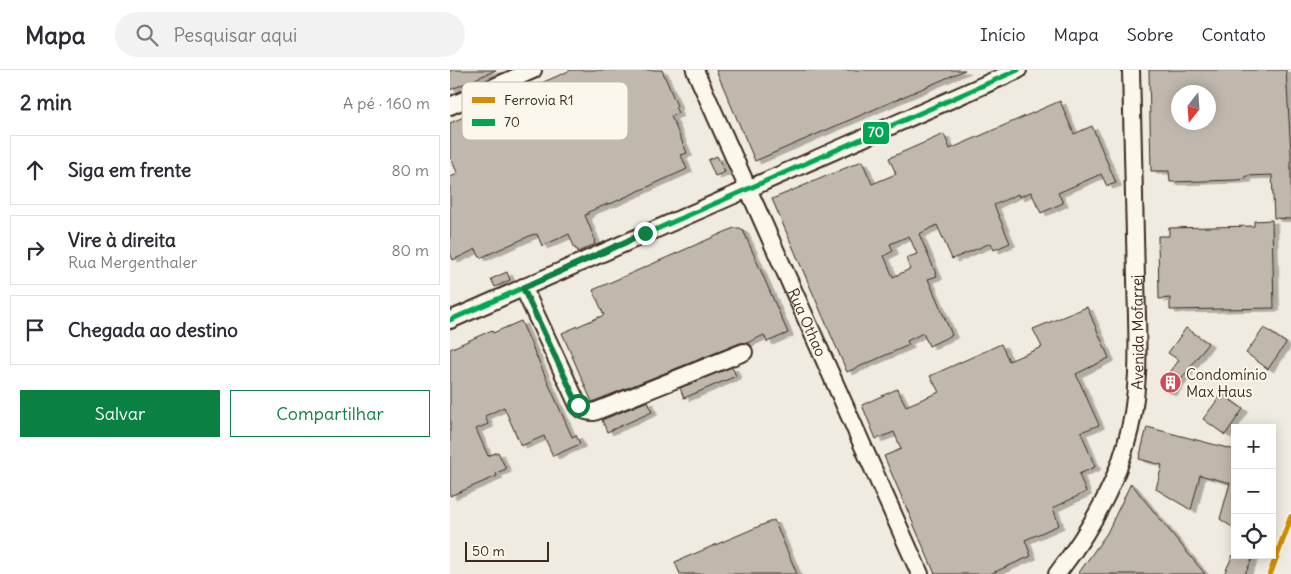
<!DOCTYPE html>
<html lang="pt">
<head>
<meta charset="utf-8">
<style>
  :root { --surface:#fff; --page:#f2f2f3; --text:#2b2b33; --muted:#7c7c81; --line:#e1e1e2; --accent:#0b8043 }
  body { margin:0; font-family:Delius,sans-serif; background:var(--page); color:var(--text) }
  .controls { position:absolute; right:15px; bottom:15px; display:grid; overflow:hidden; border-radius:0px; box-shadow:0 2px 12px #0003 }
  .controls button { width:45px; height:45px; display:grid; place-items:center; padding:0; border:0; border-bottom:1px solid var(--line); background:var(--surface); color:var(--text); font:25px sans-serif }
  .compass { position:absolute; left:721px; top:15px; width:45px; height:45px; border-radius:50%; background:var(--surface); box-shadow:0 2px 12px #0003; rotate:197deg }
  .scale { position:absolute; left:15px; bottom:12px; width:84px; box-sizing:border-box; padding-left:5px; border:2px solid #3b2a1e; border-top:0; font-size:14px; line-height:18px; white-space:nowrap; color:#3b2a1e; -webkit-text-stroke:4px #fbf7ec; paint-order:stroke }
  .stop { position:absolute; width:15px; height:15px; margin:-11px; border:4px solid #0b8043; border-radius:50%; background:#fff }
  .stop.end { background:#0b8043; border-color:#fff; box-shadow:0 1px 5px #0008 }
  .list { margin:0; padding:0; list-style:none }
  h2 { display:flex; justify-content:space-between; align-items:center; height:65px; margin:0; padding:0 20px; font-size:21px }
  h2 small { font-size:16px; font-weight:400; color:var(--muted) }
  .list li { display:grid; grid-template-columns:32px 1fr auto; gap:15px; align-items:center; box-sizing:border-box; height:70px; margin:0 10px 10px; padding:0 10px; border:1px solid var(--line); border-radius:0px }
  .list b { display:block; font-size:19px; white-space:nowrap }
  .list p { margin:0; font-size:16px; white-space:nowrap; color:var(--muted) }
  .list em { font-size:16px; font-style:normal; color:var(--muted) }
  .actions { display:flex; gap:10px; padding:15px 20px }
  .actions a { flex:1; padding:11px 0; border:1px solid var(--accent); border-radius:0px; text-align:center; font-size:18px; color:var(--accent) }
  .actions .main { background:var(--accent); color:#fff }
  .icon { flex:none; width:28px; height:28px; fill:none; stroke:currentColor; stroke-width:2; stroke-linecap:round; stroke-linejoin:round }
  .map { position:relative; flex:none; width:841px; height:504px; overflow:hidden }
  header { display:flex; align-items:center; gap:30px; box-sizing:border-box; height:70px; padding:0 25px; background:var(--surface); border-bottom:1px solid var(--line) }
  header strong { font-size:24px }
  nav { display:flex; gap:28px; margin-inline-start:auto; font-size:18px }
  .search { width:350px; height:45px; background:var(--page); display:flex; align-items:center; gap:12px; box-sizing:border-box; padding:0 18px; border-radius:28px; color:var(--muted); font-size:19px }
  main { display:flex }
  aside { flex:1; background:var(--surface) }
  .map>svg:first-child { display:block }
  .building { fill:#c0b8ad; stroke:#3b2a1e; fill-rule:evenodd; filter:url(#shadow) }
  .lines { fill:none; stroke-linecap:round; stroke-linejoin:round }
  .minor-casing { stroke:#3b2a1e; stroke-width:20 }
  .minor { stroke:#fbf7ec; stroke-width:16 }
  .bus-1-casing { stroke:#fbf7ec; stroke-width:9 }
  .bus-1 { stroke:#00a651; stroke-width:5 }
  .rail-1-casing { stroke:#fbf7ec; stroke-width:10 }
  .rail-1 { stroke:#d18d06; stroke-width:6 }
  .route { stroke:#0b8043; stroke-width:6 }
  .labels { text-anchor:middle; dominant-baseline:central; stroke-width:4; stroke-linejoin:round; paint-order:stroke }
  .street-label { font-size:15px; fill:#3b2a1e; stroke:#fbf7ec }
  .poi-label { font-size:15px; fill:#3b2a1e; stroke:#fbf7ec; text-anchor:start }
  .key { fill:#fbf7ec; stroke:#c1baae; stroke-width:1 }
  .key-label { font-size:14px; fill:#3b2a1e }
  .line-badge { stroke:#fbf7ec; stroke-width:2 }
  .badge-label { font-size:14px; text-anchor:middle; font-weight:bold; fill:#fff }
</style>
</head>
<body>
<header>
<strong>Mapa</strong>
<div class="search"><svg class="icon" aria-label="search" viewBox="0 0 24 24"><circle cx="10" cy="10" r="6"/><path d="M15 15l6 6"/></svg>Pesquisar aqui</div>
<nav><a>Início</a><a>Mapa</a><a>Sobre</a><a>Contato</a></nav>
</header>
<main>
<aside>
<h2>2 min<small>A pé · 160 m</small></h2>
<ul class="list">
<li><svg class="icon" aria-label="ahead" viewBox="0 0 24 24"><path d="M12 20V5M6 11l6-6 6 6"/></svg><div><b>Siga em frente</b></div><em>80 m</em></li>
<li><svg class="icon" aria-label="right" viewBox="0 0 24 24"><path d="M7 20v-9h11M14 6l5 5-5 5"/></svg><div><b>Vire à direita</b><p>Rua Mergenthaler</p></div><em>80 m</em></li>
<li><svg class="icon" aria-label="arrive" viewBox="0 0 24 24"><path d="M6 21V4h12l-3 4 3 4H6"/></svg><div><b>Chegada ao destino</b></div></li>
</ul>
<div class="actions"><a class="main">Salvar</a><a>Compartilhar</a></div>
</aside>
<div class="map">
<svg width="841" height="504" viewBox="0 0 841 504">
  <defs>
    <filter id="shadow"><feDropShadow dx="5.5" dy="3" stdDeviation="0" flood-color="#0004"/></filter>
  </defs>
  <rect width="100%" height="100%" fill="#f0ebe0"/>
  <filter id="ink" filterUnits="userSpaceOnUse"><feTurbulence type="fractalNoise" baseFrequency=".02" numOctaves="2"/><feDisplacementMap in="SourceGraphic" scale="10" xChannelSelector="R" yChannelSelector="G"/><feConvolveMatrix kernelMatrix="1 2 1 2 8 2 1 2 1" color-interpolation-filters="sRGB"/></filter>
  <g filter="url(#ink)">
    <path class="building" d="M0,0H46L0,20Z
      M121,0H212L227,36L225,37L228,43L221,46L237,83L231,85L237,99L160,134V133L138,142V144L135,145L145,170L144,171L145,174L128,182L127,179H125L119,164L92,176L87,164L85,165L84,164L30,188L26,179L3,190L0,183V107L8,104L0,87V53Z
      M266,0H515L305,91Z
      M699,0H836L841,83V149L824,148L822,105L796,106V109L786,110L720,112L719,101H701ZM728,22H758V52H728Z
      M610,31L624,64L642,56L666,113L657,116L651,104L608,123L613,133L591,143L581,122L569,127L568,124L544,135L560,173L544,180L541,173L502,189L487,155L469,164L487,206L478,209L502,265L479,276L473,263L457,271L459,275L397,302L322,129L412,91L422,114L446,104L439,88L494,64L500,79ZM459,166L467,184L456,188L460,199L443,207L434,186L443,181L440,174Z
      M267,86L275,102L265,106L258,90Z
      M822,150L824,238L720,240V228L709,229L708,166H719V158L804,156V151Z
      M284,158H290L293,160L338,263L317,272L314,265L297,273H290L142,332L112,263L154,245L143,220Z
      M57,202L60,210L45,217L41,209Z
      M637,237L659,288L626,304L649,355L631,362L645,397L629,404L636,422L603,438L609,455L575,470L581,486L540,504H485L434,386L451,379L444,362L426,369L412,335L447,319L456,336L489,322L480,306L551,274L559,291L592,277L583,259Z
      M71,251L122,367L126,365L130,374L103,386L94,366L71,376L54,337L35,346L38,354L26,359L38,386L48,382L56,399L46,403L47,406L0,426V279L42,260L43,263Z
      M736,258L758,273L721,323L710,316L729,290L718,283Z
      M814,258L836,273L818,299L796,283Z
      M282,297L286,306L234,328L230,318Z
      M772,324L793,339L775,365L753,349Z
      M198,331L202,342L157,362L152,350Z
      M697,357L785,380V459L770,449L780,413L750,405L741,440L706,419L712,395L689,389Z
      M681,413L696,432L755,504H628L657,463Z
      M324,450L347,504H230L225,492Z
      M783,485H804L795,504H774Z"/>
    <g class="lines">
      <defs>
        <g id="minor">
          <path id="s1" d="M245,0L470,504"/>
          <path d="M0,36L83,0"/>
          <path d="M73,217L128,335C133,341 137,342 144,342L294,282"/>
          <path d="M0,250L568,0"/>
          <path id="s2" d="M607,504C637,465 663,422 676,374C692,321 687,263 686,208C684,139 683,69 681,0"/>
        </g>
      </defs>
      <use href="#minor" class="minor-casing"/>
      <use href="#minor" class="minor"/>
      <defs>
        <path id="bus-1" d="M0,250L568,0"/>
      </defs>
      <use href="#bus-1" class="bus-1-casing"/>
      <use href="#bus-1" class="bus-1"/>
      <defs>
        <path id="rail-1" d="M820,504L841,447"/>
      </defs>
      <use href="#rail-1" class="rail-1-casing"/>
      <use href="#rail-1" class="rail-1"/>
    </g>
  </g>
  <g class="lines" filter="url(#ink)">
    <path class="route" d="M128,335L73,218L195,163"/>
  </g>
  <defs>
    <symbol id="building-disc" viewBox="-11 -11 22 22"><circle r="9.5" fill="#d1495b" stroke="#fbf7ec"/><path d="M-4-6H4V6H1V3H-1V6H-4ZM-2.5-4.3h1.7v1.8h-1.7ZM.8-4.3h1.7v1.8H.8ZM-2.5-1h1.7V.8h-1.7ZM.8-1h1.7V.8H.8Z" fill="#fff"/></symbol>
  </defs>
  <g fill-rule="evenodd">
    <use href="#building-disc" x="708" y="300" width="25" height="25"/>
  </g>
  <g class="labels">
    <g class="street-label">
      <text stroke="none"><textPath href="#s1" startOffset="276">Rua Othao</textPath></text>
      <text stroke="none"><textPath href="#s2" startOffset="261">Avenida Mofarrej</textPath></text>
    </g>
    <g class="poi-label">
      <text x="736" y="304">Condomínio<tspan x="736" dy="17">Max Haus</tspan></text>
    </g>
  </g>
  <rect x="12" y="12" width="166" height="58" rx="8" class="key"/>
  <rect x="22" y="27" width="23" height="6" fill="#d18d06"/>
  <rect x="22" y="49" width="23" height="7" fill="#00a651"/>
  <g class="key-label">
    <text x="54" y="35">Ferrovia R1</text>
    <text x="54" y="57">70</text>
  </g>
  <rect class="line-badge" x="412" y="51" width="28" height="24" rx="5" fill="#00a651"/>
  <g class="badge-label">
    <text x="426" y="67">70</text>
  </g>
</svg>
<div class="controls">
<button>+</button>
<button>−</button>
<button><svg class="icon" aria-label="locate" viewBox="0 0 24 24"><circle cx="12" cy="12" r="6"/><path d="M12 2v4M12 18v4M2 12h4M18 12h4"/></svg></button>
</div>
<svg class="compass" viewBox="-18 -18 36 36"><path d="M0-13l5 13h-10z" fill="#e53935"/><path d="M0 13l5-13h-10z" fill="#7c7c81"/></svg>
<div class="scale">50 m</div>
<div class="stop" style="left:128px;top:335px"></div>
<div class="stop end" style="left:195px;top:163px"></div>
</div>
</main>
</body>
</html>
